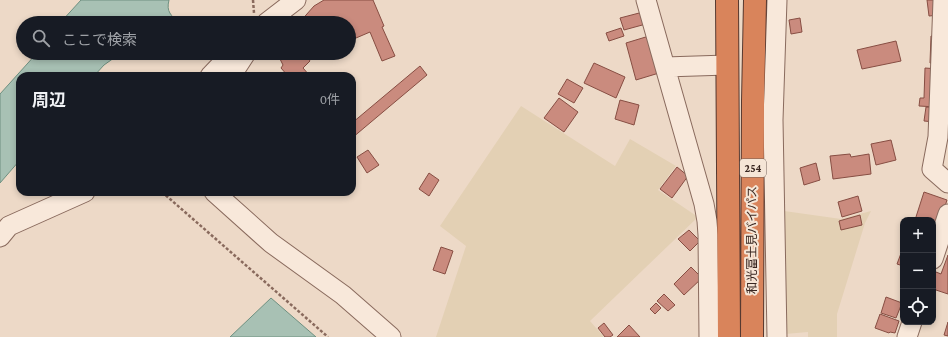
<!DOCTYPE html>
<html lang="ja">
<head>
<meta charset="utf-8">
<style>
  :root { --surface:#171b24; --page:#242831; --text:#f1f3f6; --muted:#9ea1a6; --line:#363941 }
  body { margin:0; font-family:"Crimson Pro","Noto Sans JP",serif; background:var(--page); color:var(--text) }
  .controls { position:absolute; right:12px; bottom:12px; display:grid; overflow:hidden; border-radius:8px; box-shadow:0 2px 6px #0003 }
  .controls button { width:36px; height:36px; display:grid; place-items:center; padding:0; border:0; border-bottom:1px solid var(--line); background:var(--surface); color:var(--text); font:20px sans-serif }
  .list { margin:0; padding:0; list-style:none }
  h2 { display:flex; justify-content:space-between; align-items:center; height:52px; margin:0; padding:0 16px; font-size:17px }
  h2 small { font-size:13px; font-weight:400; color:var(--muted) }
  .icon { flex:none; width:22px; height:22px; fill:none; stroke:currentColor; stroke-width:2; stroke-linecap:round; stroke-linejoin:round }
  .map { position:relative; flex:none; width:948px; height:337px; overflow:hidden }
  .search { position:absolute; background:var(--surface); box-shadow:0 2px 6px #0003; left:16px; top:16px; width:340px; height:44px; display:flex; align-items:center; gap:10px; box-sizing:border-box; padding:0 14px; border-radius:22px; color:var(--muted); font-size:15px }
  .panel { position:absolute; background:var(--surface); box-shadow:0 2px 6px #0003; left:16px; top:72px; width:340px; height:124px; border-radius:12px }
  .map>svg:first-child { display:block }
  .farmland { fill:#e3d0b4 }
  .water { fill:#a8c1b4; stroke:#6e9080 }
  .building { fill:#ca8b7e; stroke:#874e43 }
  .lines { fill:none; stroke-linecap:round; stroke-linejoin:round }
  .minor-casing { stroke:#896a5d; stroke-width:21 }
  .highway-casing { stroke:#573930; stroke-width:24 }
  .path { stroke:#896a5d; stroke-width:2.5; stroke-dasharray:3 2; stroke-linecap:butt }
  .minor { stroke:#f8e8da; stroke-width:19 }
  .highway { stroke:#d9845b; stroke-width:22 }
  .labels { text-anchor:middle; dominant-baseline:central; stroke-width:4; stroke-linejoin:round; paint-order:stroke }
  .shield { fill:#f5e5d6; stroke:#715f57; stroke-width:1 }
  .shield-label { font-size:11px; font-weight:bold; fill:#392620 }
  .street-label { font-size:12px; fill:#392620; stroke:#f5e5d6 }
</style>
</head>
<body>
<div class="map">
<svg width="948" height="337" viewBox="0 0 948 337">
  <rect width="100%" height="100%" fill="#edd9c7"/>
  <path class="farmland" d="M521,106L615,166L630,139L676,166L658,190L698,217L590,321L604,337H436L466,246L440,226Z
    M784,211L841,219L871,211L865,223L837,314V337H808V332L785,334Z"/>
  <path class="water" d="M81,0H169C166,12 171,15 179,23H60Z
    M37,53H121L104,65L94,76H20V160L0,183V94Z
    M271,298L316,337H230Z"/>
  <path class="building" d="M324,0H373L384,26L382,27L395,56L382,61L370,32L349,41V23H299L314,6Z
    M927,0H938L940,15L929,16Z
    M643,12L646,24L624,30L620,18Z
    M800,18L802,32L791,34L789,20Z
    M621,28L624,36L609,41L606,33Z
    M649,36L659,73L636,80L626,43Z
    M931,36L940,37L939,64L930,63Z
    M896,41L901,61L862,69L857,50Z
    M277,53H319L308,58L310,61L303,68L310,76H288L281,68L283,65Z
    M594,63L625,77L616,98L584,83Z
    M420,66L427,75L352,138V123Z
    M925,68L939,69L937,107L919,106L920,98H924Z
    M567,79L583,88L574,103L558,94Z
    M559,98L578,112L564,132L544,118Z
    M620,100L639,105L634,125L615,119Z
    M926,107L937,108L935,122L924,121Z
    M891,140L896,160L876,165L871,144Z
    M368,150L379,165L367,173L357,157Z
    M850,154L851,157L869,154L871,174L833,179L830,156Z
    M816,163L820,180L804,185L800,168Z
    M677,167L688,176L672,198L660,189Z
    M429,173L439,180L429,196L419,189Z
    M924,192L947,200L933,244V220H915Z
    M858,196L862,211L842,217L838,202Z
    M860,215L862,225L841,230L839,221Z
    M689,230L700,241L690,251L678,239Z
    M441,247L453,251L445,274L433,270Z
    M903,248V266L897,264Z
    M948,255V294L933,289V279L936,272L941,274Z
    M691,267L702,278L684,295L674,284Z
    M664,294L675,305L668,311L657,301Z
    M886,297L902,303L896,318L881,313Z
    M656,303L661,308L655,314L650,309Z
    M880,314L899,321L895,333L890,332L889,333L875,328Z
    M948,322V336L944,335Z
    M604,323L613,335L610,337H605L598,328Z
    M629,325L640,337H617Z"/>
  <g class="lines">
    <defs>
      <path id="minor" d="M646,0L665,67L704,204L707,221L708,235L709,337
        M943,0L938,137L932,169L948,183
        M266,23L296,0
        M665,67L727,65
        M210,76L232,53
        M231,76L246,53
        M214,192L271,243L343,295L391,337
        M0,237L9,226L85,192
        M933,259L948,214
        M777,337L773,120L777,0
        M907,337L912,322"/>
      <path id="highway" d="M727,0L729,337
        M752,337L753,101L755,0"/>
    </defs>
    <use href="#minor" class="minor-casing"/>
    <use href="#highway" class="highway-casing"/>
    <path class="path" d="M253,0L254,13
      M162,192L328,337"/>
    <use href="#minor" class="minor"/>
    <use href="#highway" class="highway"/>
  </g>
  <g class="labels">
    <rect class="shield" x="740" y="159" width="26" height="18" rx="3"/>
    <g class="shield-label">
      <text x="753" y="168">254</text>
    </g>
    <g class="street-label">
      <text transform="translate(752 240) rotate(-90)">和光富士見バイパス</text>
    </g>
  </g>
</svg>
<div class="controls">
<button>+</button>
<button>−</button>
<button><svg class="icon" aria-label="locate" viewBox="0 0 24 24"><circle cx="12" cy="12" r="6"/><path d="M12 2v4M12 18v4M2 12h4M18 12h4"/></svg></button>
</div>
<div class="search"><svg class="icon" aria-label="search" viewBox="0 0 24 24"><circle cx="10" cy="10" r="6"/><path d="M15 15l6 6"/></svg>ここで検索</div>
<section class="panel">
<h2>周辺<small>0件</small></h2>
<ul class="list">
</ul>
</section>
</div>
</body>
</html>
